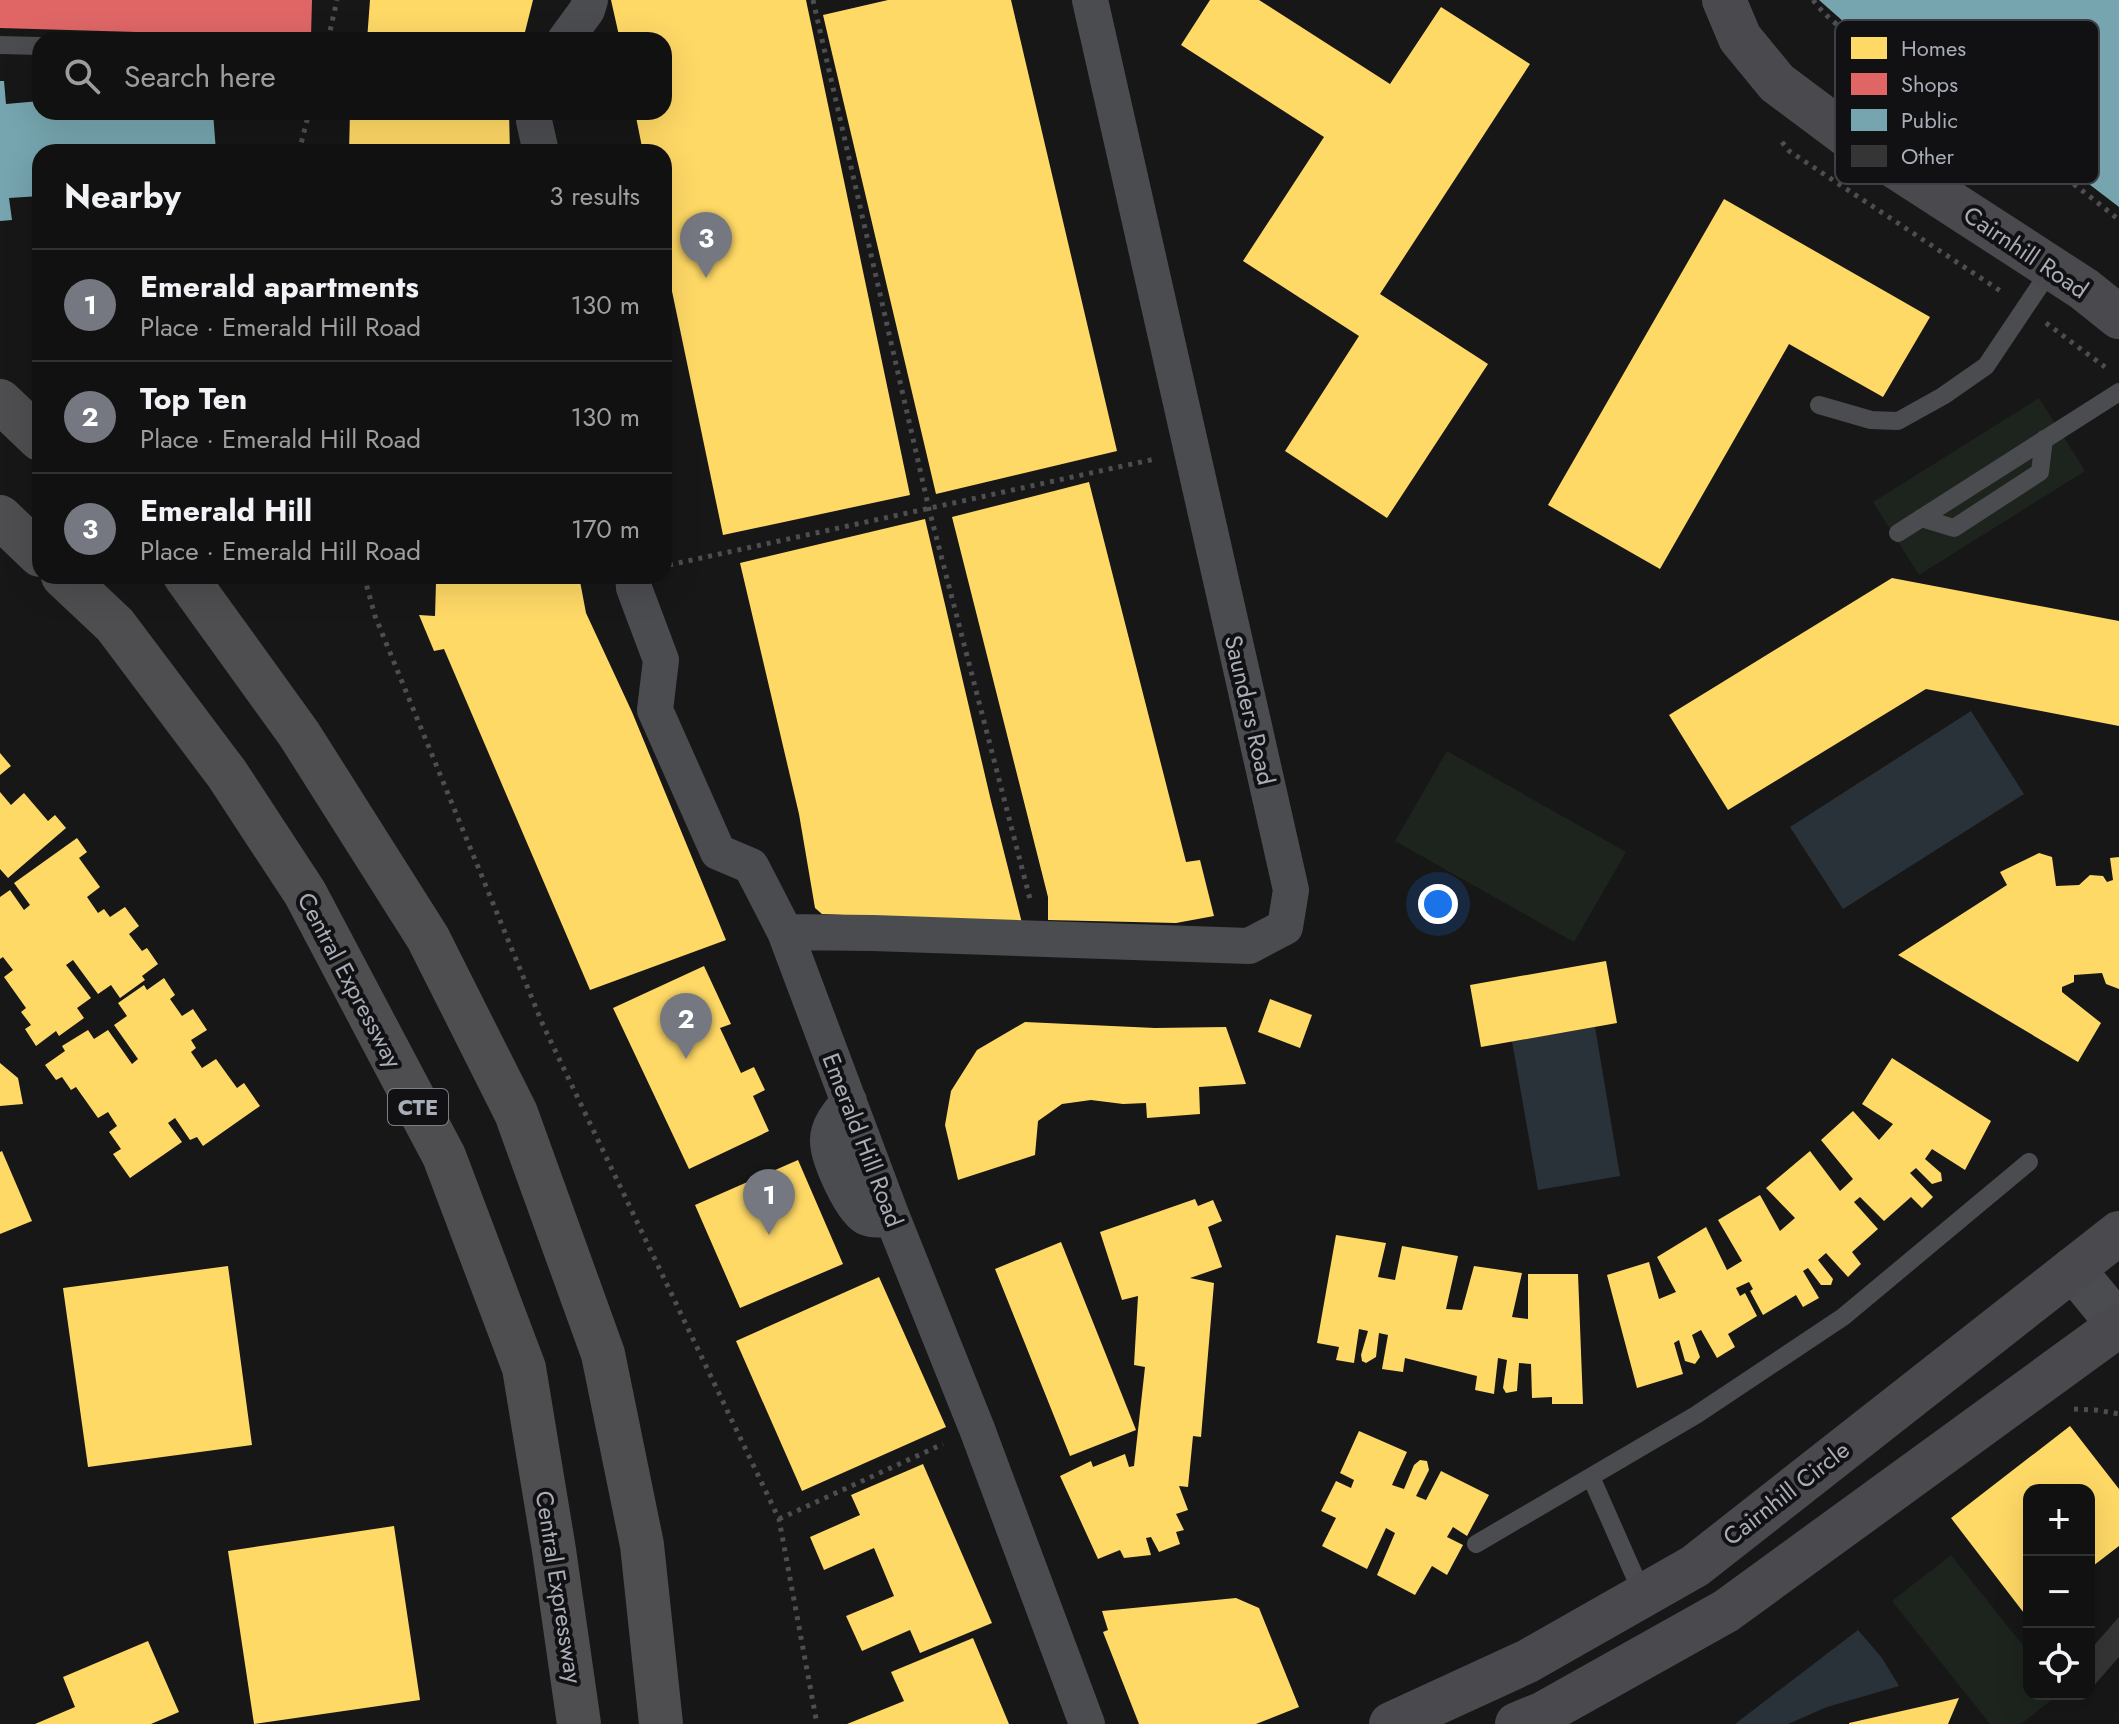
<!DOCTYPE html>
<html lang="en">
<head>
<meta charset="utf-8">
<style>
  :root { --surface:#111; --page:#1e1f1f; --text:#f1f3f6; --muted:#9c9d9f; --line:#303131; --accent:#757880 }
  body { margin:0; font-family:Jost,sans-serif; background:var(--page); color:var(--text) }
  .controls { position:absolute; right:24px; bottom:24px; display:grid; overflow:hidden; border-radius:16px; box-shadow:0 8px 32px #0002 }
  .controls button { width:72px; height:72px; display:grid; place-items:center; padding:0; border:0; border-bottom:2px solid var(--line); background:var(--surface); color:var(--text); font:40px sans-serif }
  .you { position:absolute; left:1438px; top:904px; width:28px; height:28px; margin:-20px; border:6px solid #fff; border-radius:50%; background:#1a73e8; box-shadow:0 0 0 12px #1a73e833 }
  .badge { display:grid; place-items:center; width:52px; height:52px; border-radius:50%; background:var(--accent); color:#fff; font-size:26px; font-weight:700 }
  .pin { position:absolute; translate:-50% -66px; filter:drop-shadow(0 2px 4px #0008) }
  .pin::after { content:''; position:absolute; top:42px; width:28px; height:24px; background:inherit; clip-path:polygon(0 0,100% 0,50% 100%) }
  .list { margin:0; padding:0; list-style:none }
  h2 { display:flex; justify-content:space-between; align-items:center; height:104px; margin:0; padding:0 32px; font-size:34px }
  h2 small { font-size:26px; font-weight:400; color:var(--muted) }
  .list li { display:grid; grid-template-columns:52px 1fr auto; gap:24px; align-items:center; box-sizing:border-box; height:112px; padding:0 32px; border-top:2px solid var(--line) }
  .list b { display:block; font-size:30px; white-space:nowrap }
  .list p { margin:0; font-size:26px; white-space:nowrap; color:var(--muted) }
  .list em { font-size:26px; font-style:normal; color:var(--muted) }
  .icon { flex:none; width:44px; height:44px; fill:none; stroke:currentColor; stroke-width:2; stroke-linecap:round; stroke-linejoin:round }
  .map { position:relative; flex:none; width:2119px; height:1724px; overflow:hidden }
  .search { position:absolute; background:var(--surface); box-shadow:0 8px 32px #0002; left:32px; top:32px; width:640px; height:88px; display:flex; align-items:center; gap:20px; box-sizing:border-box; padding:0 28px; border-radius:24px; color:var(--muted); font-size:30px }
  .panel { position:absolute; background:var(--surface); box-shadow:0 8px 32px #0002; left:32px; top:144px; width:640px; height:440px; border-radius:24px }
  .map>svg:first-child { display:block }
  .green { fill:#1d241e }
  .water { fill:#2a3239 }
  .homes { fill:#ffd966 }
  .shops { fill:#e06666 }
  .public { fill:#76a5af }
  .building { fill:#353536 }
  .lines { fill:none; stroke-linecap:round; stroke-linejoin:round }
  .path { stroke:#4d4e52; stroke-width:5; stroke-dasharray:4 6; stroke-linecap:butt }
  .service { stroke:#4b4c50; stroke-width:18 }
  .minor { stroke:#4b4c50; stroke-width:36 }
  .tertiary { stroke:#4b4c50; stroke-width:44 }
  .secondary { stroke:#4a4a4e; stroke-width:44 }
  .motorway { stroke:#4e4e51; stroke-width:44 }
  .labels { text-anchor:middle; dominant-baseline:central; stroke-width:8; stroke-linejoin:round; paint-order:stroke }
  .shield { fill:#111113; stroke:#7b7e86; stroke-width:2 }
  .shield-label { font-size:22px; font-weight:bold; fill:#a8adb8 }
  .street-label { font-size:24px; fill:#a8adb8; stroke:#111113 }
  .key { fill:#111113; stroke:#3e4045; stroke-width:2 }
  .key-label { font-size:22px; fill:#a8adb8 }
</style>
</head>
<body>
<div class="map">
<svg width="2119" height="1724" viewBox="0 0 2119 1724">
  <rect width="100%" height="100%" fill="#171717"/>
  <path class="green" d="M2039,398L2085,471L1919,575L1873,502Z
    M1447,751L1626,852L1574,942L1395,841Z
    M1951,1555L2029,1653V1694H2059L2021,1724H1990L1892,1601Z"/>
  <path class="water" d="M1971,711L2024,794L1843,909L1790,827Z
    M1595,1027L1620,1176L1538,1190L1512,1041Z
    M1858,1630L1882,1658L1899,1686L1827,1707L1788,1724H1735Z"/>
  <path class="homes" d="M370,0H533L523,40H367Z
    M611,0H806L910,495L723,535L664,253V152H643L635,112H664V40H620Z
    M888,0H1011L1117,451L936,494L823,15Z
    M1210,0H1259L1390,84L1441,7L1530,64L1380,294L1488,364L1387,518L1285,451L1359,336L1243,261L1324,137L1181,45Z
    M2119,6V119L2014,125V118L2001,119L2000,89L1962,92L1959,49L1993,46L1992,13Z
    M350,112H509L510,152H349Z
    M1724,199L1930,317L1883,397L1789,344L1660,569L1548,505Z
    M1089,482L1186,862L1200,860L1214,916L1176,923L1048,920V897L952,517Z
    M925,519L991,801L1022,923L822,914L815,908L799,814L740,563Z
    M426,576H579L586,613L632,712L726,940L590,990L444,649L434,651L419,615L435,616L436,582H426Z
    M1892,578L2119,621V726L1926,689L1728,810L1669,715Z
    M0,753L11,766L0,775Z
    M0,792L11,805L24,793L48,821L55,815L66,828L8,878L0,869Z
    M77,838L87,852L79,858L100,887L87,897L98,913L104,909L110,917L125,907L139,926L129,934L142,951L147,948L158,964L142,976L145,980L120,998L111,985L98,994L73,960L66,965L91,998L77,1008L84,1018L59,1036L56,1031L36,1046L25,1029L31,1025L21,1012L26,1008L4,977L13,970L3,957L0,959V897L10,890L24,910L30,905L14,883Z
    M2039,853L2052,857L2056,886L2079,885L2090,875L2103,876L2107,882L2113,880L2110,858L2119,857V989L2106,984L2102,973L2074,975V982L2062,987V992L2101,1023L2078,1062L1898,955L2007,885L2000,872Z
    M1606,961L1617,1023L1481,1047L1470,985Z
    M704,966L731,1024L720,1028L741,1073L754,1067L765,1090L753,1096L769,1131L689,1169L613,1008Z
    M164,978L175,995L170,999L182,1016L193,1009L207,1030L191,1040L196,1048L191,1052L202,1068L216,1059L237,1088L244,1083L260,1106L203,1146L197,1137L190,1140L175,1118L168,1123L182,1142L130,1178L113,1154L121,1149L109,1132L117,1126L108,1112L98,1118L76,1087L71,1090L62,1077L56,1080L45,1065L65,1051L62,1046L88,1030L94,1039L108,1030L132,1064L138,1059L114,1025L127,1016L118,1003L144,985L147,990Z
    M1270,999L1312,1015L1300,1048L1258,1032Z
    M1025,1022L1155,1028L1226,1027L1246,1084L1199,1087L1200,1114L1147,1118L1146,1103L1123,1104L1091,1100L1062,1104L1038,1121L1035,1155L958,1180L945,1125L951,1091L977,1050Z
    M1892,1058L1991,1121L1965,1170L1932,1149L1925,1159L1941,1173L1942,1181L1932,1184L1916,1168L1910,1173L1933,1197L1922,1208L1911,1197L1884,1221L1860,1197L1854,1202L1878,1229L1852,1252L1861,1264L1848,1277L1826,1253L1818,1260L1833,1279L1831,1285H1821L1808,1268L1803,1271L1819,1298L1803,1307L1796,1295L1763,1315L1750,1291L1753,1289L1749,1282L1736,1288L1740,1296L1745,1293L1757,1316L1728,1334L1735,1347L1717,1358L1701,1330L1692,1335L1700,1357L1695,1364L1685,1361L1679,1340L1674,1343L1683,1374L1637,1388L1607,1275L1649,1262L1659,1299L1676,1292L1657,1257L1706,1227L1727,1270L1742,1261L1718,1220L1760,1195L1780,1231L1795,1218L1766,1188L1810,1151L1840,1191L1853,1179L1821,1140L1853,1111L1879,1140L1893,1124L1862,1104Z
    M0,1063L18,1078L23,1104L0,1106Z
    M2,1151L32,1221L0,1234V1152Z
    M798,1160L843,1264L740,1308L695,1205Z
    M1195,1199L1198,1206L1213,1200L1222,1221L1208,1227L1222,1267L1190,1278L1214,1283L1201,1437L1193,1436L1188,1487L1179,1486L1188,1510L1176,1514L1184,1530L1176,1532L1180,1544L1159,1552L1151,1537L1146,1538L1151,1555L1124,1558L1120,1550L1098,1559L1060,1476L1091,1461L1093,1467L1125,1454L1129,1467L1134,1466L1145,1367L1134,1365L1138,1296L1122,1300L1100,1232Z
    M1336,1235L1386,1243L1378,1277L1395,1280L1402,1246L1458,1256L1446,1309L1462,1310L1474,1266L1522,1273L1512,1317L1528,1319V1274H1578L1583,1404H1552V1397L1532,1398L1531,1364L1519,1363L1517,1391L1506,1393L1503,1388L1507,1360L1498,1358L1494,1394L1475,1390L1477,1376L1405,1358L1403,1372L1382,1369L1388,1335L1379,1333L1376,1357L1366,1363L1362,1361L1361,1355L1368,1331L1359,1329L1354,1363L1336,1360L1339,1347L1317,1343Z
    M1061,1242L1136,1430L1070,1456L995,1269Z
    M228,1266L252,1445L88,1467L63,1288Z
    M879,1277L946,1427L802,1491L736,1341Z
    M2070,1426L2119,1489V1546L2089,1569V1490H2029V1616L2027,1617L1951,1518Z
    M1359,1431L1407,1452L1392,1485L1404,1489L1414,1465L1420,1460L1427,1461L1429,1470L1416,1496L1426,1500L1441,1471L1489,1495L1467,1536L1453,1527L1447,1537L1463,1545L1447,1575L1432,1566L1415,1595L1377,1575L1395,1533L1386,1528L1367,1569L1322,1546L1336,1518L1321,1511L1336,1481L1351,1488L1354,1480L1340,1473Z
    M923,1464L992,1623L920,1653L910,1630L862,1651L846,1616L894,1596L874,1548L824,1570L810,1537L860,1515L851,1495Z
    M394,1526L420,1700L254,1724L228,1551Z
    M1236,1598L1259,1608L1299,1707L1256,1724H1139L1103,1632L1108,1630L1102,1611Z
    M973,1638L1009,1724H847L904,1701L891,1672Z
    M148,1641L179,1712L151,1724H35L75,1707L63,1677Z
    M1959,1698L1948,1724H1849V1723Z"/>
  <path class="shops" d="M0,0H312L311,37L0,28Z"/>
  <path class="public" d="M1819,0H2119V207L2026,136L1853,30Z
    M0,81H4L6,104L40,101V112H213L216,152H40V196L9,198L12,220L0,221Z"/>
  <path class="building" d="M2119,1617V1657L2089,1691V1651Z"/>
  <g class="lines">
    <path class="path" d="M813,0L929,509L1031,903
      M1813,0C1840,36 1884,53 1921,77C1989,121 2057,169 2119,220
      M328,40L337,0
      M1782,142L1789,151L2002,292
      M299,152L309,112
      M2046,323L2105,367
      M669,565L1155,459
      M364,576L375,616L543,1025L779,1519L817,1724
      M2074,1409L2096,1410L2119,1414
      M779,1519L943,1444"/>
    <path class="service" d="M0,45L40,46
      M1819,405L1871,420L1898,421L1943,396L1986,366L2051,269
      M1921,518L1954,528L2040,472L2044,439
      M1898,533L2119,392
      M1591,1477L1643,1595
      M1476,1544L1696,1415L1843,1317L2029,1162"/>
    <path class="minor" d="M565,40L587,10L590,0
      M535,112L534,121L541,152
      M633,576L634,588L661,660L655,710L718,852L751,866L785,932L892,1217L977,1429L1087,1724
      M785,932L873,933L1249,946L1285,927L1291,890L1090,0
      M849,1101C840,1112 828,1125 828,1140C827,1156 852,1213 867,1218C875,1221 884,1219 892,1217"/>
    <path class="tertiary" d="M2073,1269L2119,1325"/>
    <path class="secondary" d="M1724,0L1740,38L1777,83L1848,136L2084,289L2119,317
      M1391,1724L1528,1661L1695,1566L2119,1233
      M1517,1724L1544,1713L1726,1611L2119,1325"/>
    <path class="motorway" d="M0,401L40,439
      M0,517L40,555
      M63,576L115,625L227,774L305,893L444,1156L524,1368L554,1550L579,1724
      M185,576L299,734L428,938L516,1113L603,1354L642,1545L661,1724"/>
  </g>
  <g class="labels">
    <rect class="shield" x="388" y="1089" width="60" height="36" rx="6"/>
    <g class="shield-label">
      <text x="418" y="1107">CTE</text>
    </g>
    <g class="street-label">
      <text transform="translate(2026 252) rotate(34)">Cairnhill Road</text>
      <text transform="translate(1250 710) rotate(77)">Saunders Road</text>
      <text transform="translate(350 980) rotate(62)">Central Expressway</text>
      <text transform="translate(863 1140) rotate(69)">Emerald Hill Road</text>
      <text transform="translate(1786 1493) rotate(-38)">Cairnhill Circle</text>
      <text transform="translate(559 1587) rotate(81)">Central Expressway</text>
    </g>
  </g>
  <rect x="1835" y="20" width="264" height="164" rx="12" class="key"/>
  <rect x="1851" y="37" width="36" height="22" fill="#ffd966"/>
  <rect x="1851" y="73" width="36" height="22" fill="#e06666"/>
  <rect x="1851" y="109" width="36" height="22" fill="#76a5af"/>
  <rect x="1851" y="145" width="36" height="22" fill="#353536"/>
  <g class="key-label">
    <text x="1901" y="56">Homes</text>
    <text x="1901" y="92">Shops</text>
    <text x="1901" y="128">Public</text>
    <text x="1901" y="164">Other</text>
  </g>
</svg>
<div class="controls">
<button>+</button>
<button>−</button>
<button><svg class="icon" aria-label="locate" viewBox="0 0 24 24"><circle cx="12" cy="12" r="6"/><path d="M12 2v4M12 18v4M2 12h4M18 12h4"/></svg></button>
</div>
<div class="you"></div>
<div class="pin badge" style="left:769px;top:1235px">1</div>
<div class="pin badge" style="left:686px;top:1059px">2</div>
<div class="pin badge" style="left:706px;top:278px">3</div>
<div class="search"><svg class="icon" aria-label="search" viewBox="0 0 24 24"><circle cx="10" cy="10" r="6"/><path d="M15 15l6 6"/></svg>Search here</div>
<section class="panel">
<h2>Nearby<small>3 results</small></h2>
<ul class="list">
<li><span class="badge">1</span><div><b>Emerald apartments</b><p>Place · Emerald Hill Road</p></div><em>130 m</em></li>
<li><span class="badge">2</span><div><b>Top Ten</b><p>Place · Emerald Hill Road</p></div><em>130 m</em></li>
<li><span class="badge">3</span><div><b>Emerald Hill</b><p>Place · Emerald Hill Road</p></div><em>170 m</em></li>
</ul>
</section>
</div>
</body>
</html>
